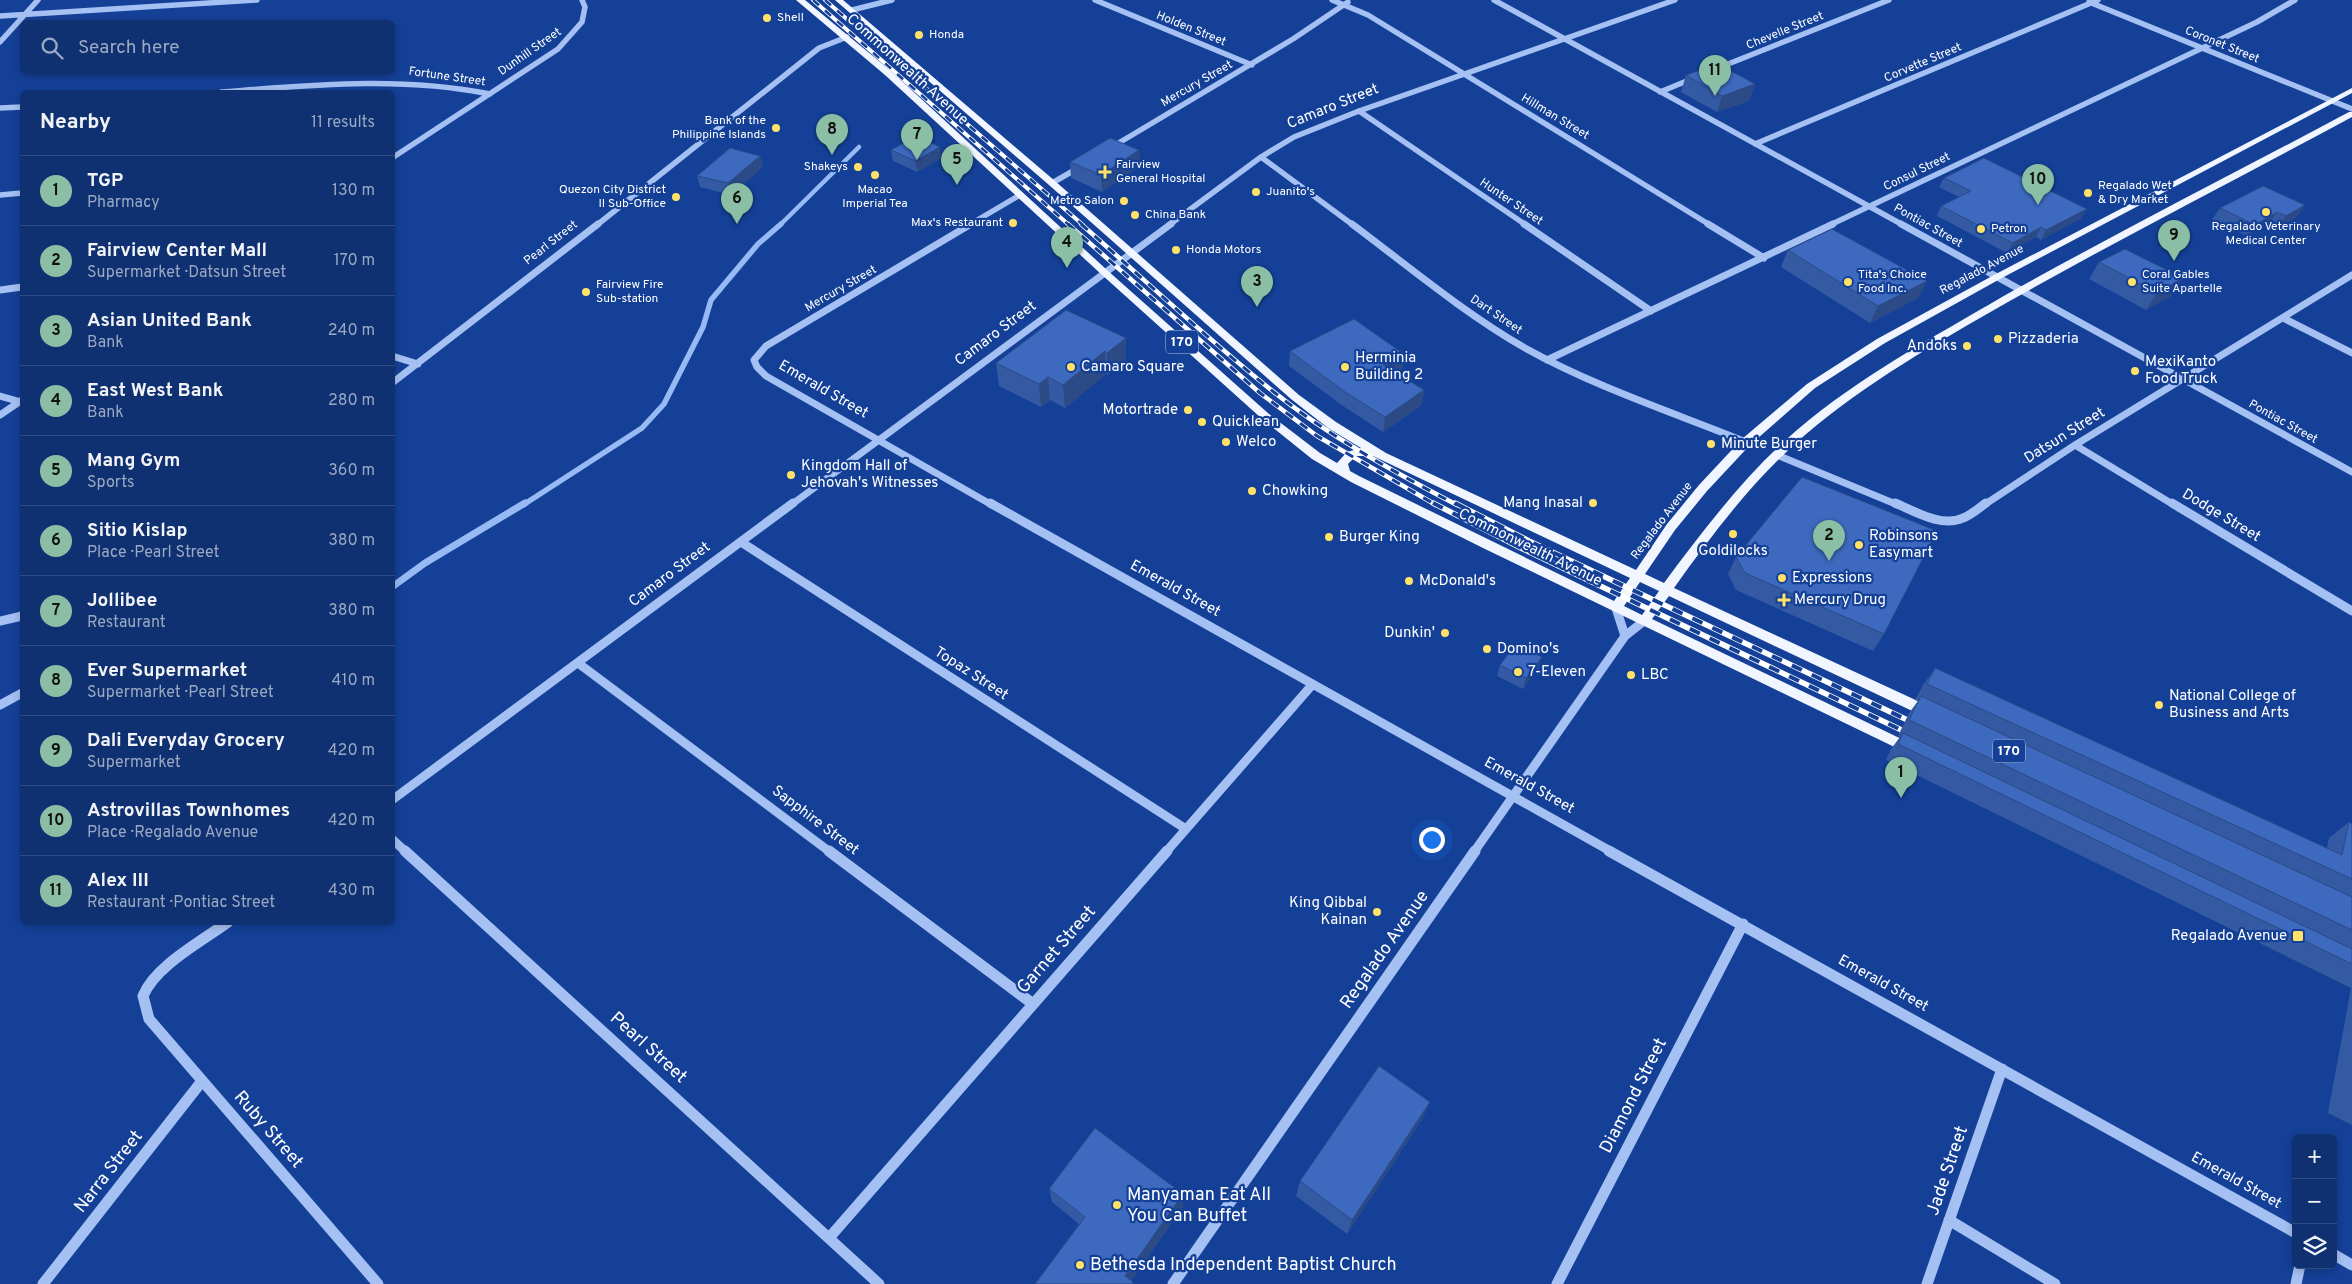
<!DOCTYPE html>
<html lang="en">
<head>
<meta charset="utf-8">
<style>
  :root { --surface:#0f3071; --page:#183876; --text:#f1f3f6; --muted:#9ba9c3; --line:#2f4b84; --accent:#8abfa5 }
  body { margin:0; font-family:Overpass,sans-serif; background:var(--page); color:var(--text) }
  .controls { position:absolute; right:15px; bottom:15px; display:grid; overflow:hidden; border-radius:8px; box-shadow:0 2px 8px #0003 }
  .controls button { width:45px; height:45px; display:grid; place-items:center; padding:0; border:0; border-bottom:1px solid var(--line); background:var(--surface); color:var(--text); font:25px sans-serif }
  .you { position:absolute; left:1431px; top:839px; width:18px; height:18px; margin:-12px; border:4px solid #fff; border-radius:50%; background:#1a73e8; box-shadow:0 0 0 8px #1a73e833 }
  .badge { display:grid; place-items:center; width:32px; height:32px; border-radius:50%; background:var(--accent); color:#111; font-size:16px; font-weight:700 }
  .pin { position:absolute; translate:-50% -41px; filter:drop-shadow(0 1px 2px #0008) }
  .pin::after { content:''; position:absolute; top:26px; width:18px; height:15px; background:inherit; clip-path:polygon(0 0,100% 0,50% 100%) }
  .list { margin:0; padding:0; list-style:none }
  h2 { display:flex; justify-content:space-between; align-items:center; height:65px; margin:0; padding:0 20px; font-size:21px }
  h2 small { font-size:16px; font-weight:400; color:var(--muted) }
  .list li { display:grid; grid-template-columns:32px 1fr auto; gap:15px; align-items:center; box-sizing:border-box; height:70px; padding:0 20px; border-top:1px solid var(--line) }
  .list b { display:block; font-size:19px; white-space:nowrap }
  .list p { margin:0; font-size:16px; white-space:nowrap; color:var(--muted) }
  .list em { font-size:16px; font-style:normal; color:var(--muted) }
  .icon { flex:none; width:28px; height:28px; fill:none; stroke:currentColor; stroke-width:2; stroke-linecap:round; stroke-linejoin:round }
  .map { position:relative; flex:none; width:2352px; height:1284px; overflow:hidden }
  .search { position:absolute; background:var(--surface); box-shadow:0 2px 8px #0003; left:20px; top:20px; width:375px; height:55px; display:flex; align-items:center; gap:12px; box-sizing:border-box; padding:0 18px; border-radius:8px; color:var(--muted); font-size:19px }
  .panel { position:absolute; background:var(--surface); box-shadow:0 2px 8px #0003; left:20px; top:90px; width:375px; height:835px; border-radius:8px }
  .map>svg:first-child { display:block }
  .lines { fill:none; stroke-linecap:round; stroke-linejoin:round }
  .stream-far2 { stroke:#97baf5; stroke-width:4.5 }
  .stream-far1 { stroke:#97baf5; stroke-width:5.5 }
  .stream { stroke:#97baf5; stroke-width:7 }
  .minor-far3 { stroke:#a5c0f2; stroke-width:5.5 }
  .minor-far2 { stroke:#a5c0f2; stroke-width:7 }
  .minor-far1 { stroke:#a5c0f2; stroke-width:9 }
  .minor { stroke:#a5c0f2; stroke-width:11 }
  .major { fill:#f1f5ff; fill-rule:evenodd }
  .rail-far2-casing { stroke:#fff; stroke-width:4 }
  .rail-far1-casing { stroke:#fff; stroke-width:4.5 }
  .rail-casing { stroke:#fff; stroke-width:5.5 }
  .rail-far2 { stroke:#144097; stroke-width:2.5; stroke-dasharray:8; stroke-linecap:butt }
  .rail-far1 { stroke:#144097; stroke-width:3; stroke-dasharray:9; stroke-linecap:butt }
  .rail { stroke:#144097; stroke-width:4; stroke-dasharray:11; stroke-linecap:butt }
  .wall { fill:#345aa4 }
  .shaded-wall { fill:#2b4a86 }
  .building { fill:#3d69bf; stroke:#2b4a86 }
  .poi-dot { fill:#ffe267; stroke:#144097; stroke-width:2 }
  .labels { text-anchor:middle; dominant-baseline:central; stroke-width:4.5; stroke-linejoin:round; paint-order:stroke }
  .far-poi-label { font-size:12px; fill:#fff; stroke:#144097; text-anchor:start }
  .far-street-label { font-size:12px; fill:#fff; stroke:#144097 }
  .shield { fill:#144097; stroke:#b8c6e0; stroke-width:1 }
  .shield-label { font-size:14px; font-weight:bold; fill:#fff }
  .street-label { font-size:15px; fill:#fff; stroke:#144097 }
  .poi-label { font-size:15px; fill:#fff; stroke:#144097; text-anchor:start }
  .near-street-label { font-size:18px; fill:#fff; stroke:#144097 }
  .near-poi-label { font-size:18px; fill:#fff; stroke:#144097; text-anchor:start }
</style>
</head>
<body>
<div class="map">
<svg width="2352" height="1284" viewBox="0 0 2352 1284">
  <rect width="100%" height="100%" fill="#144097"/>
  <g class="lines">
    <path class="stream-far2" d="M780,225L859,147"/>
    <path class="stream-far1" d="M523,505L642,428L664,404L703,327L711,300L758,244L781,224"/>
    <path class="stream" d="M392,587L425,563L525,503"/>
    <path class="minor-far3" d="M1095,0L1252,65
      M1332,0L1368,15L1710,225
      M1494,0L1903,225
      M2089,2L2352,109
      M852,10L892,0
      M0,16L257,0
      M0,42L38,0
      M1713,70L1889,0
      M221,92C312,85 400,76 490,94
      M1660,92L1694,78
      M0,108L22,107
      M1359,111L1526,225
      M1755,144L2098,0
      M1112,147L1293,39L1348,2
      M1261,157L1353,225
      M392,158L558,49L582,22L585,7L582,0
      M1052,183L1080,167
      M0,195L22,193
      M597,225L819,48L847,37
      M969,225L1020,195
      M1169,225L1261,157L1294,137L1359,111L1675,0
      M1830,225L2257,22L2295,0"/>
    <path class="minor-far2" d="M971,224L766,346L754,360L757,367L766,376L992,505
      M1352,224C1408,266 1464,313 1525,348C1595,387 1672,412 1746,442
      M1524,224L1651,311
      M1708,224L1764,258
      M1901,224L2352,472
      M0,290L22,287
      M2283,318L2352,353
      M392,356L418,364
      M1547,360L1833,224
      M392,383L598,224
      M0,396L21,402
      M0,415L22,400
      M2075,445L2174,505
      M1777,455L1898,505
      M791,505L1171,224
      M1984,505L2075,445L2352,275"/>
    <path class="minor-far1" d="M990,503L1612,852
      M1895,503C1914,511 1942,528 1963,518C1971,515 1979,508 1986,503
      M2172,503L2352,611
      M741,542L1186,829
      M1616,608L1625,636
      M0,621L22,616
      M578,663L830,852
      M0,705L22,693
      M392,800L793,503
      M392,839L406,852
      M1166,852L1312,685
      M1474,852L1625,636L1644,621"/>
    <path class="minor" d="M405,851L879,1284
      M829,851L1033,1004
      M1609,851L2296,1233
      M228,922C202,941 155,966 143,996L149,1019L378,1284
      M1949,1220L2055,1284
      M829,1238L1167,851
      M2333,1254L2352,1265
      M43,1284L202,1081
      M1173,1284L1475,851
      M1557,1284L1743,924
      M1927,1284L2002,1069
      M2296,1284L2300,1265"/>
    <path class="major" d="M796,0H805L891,71L1107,270L1269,414L1320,453L1337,463L1347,452L1361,448L1328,428L1291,399L1049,185L835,0H843L1055,181L1299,395L1336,422L1386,453L1636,570L1667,524L1699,485L1742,439L1807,384L1877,339L1994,275L2352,88V93L2000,279L1885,343L1815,388L1750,445L1707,491L1675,530L1645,574L1664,583C1704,529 1746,474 1797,430C1859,377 1932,338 2002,297C2116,233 2233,174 2349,112H2352V117C2237,179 2121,238 2008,302C1938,342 1867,382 1805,435C1754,479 1713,533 1674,588L1935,709L1937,713L1935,717H1925L1669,596L1652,619L1916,746L1918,750L1916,754L1911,755L1485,549L1351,482L1312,459L1261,418L1101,274L885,75ZM1356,456H1373L1630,578L1614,601L1359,476L1350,471L1348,464ZM1640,582L1659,591L1642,615L1624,606Z"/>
    <defs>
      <path id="rail-far2" d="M813,0L1069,225
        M825,0L1083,225"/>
      <path id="rail-far1" d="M1068,224L1260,393L1317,436L1436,505
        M1081,224C1144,279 1205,337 1270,389C1327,435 1392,471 1457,505"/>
      <path id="rail" d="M1433,503L1521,548L1914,736
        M1455,503L1529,541L1918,725"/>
    </defs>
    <use href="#rail-far2" class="rail-far2-casing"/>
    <use href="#rail-far1" class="rail-far1-casing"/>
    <use href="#rail" class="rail-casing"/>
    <use href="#rail-far2" class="rail-far2"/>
    <use href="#rail-far1" class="rail-far1"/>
    <use href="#rail" class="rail"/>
  </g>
  <path class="wall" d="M1686,75L1755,84L1749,101L1717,112L1681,92Z
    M891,150L941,158L917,172L893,161Z
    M1139,150L1140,166L1102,192L1071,178L1070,162Z
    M760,156L763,167L731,195L700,187L697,176Z
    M1944,178L2081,218L2041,240L2036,237L2007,253L1937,216L1941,206L1959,197L1939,187Z
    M2263,186L2297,217L2277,228L2269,224L2247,236L2212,220L2220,208Z
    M1788,250L1927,281L1918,298L1870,323L1781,267Z
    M2099,262L2183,278L2171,296L2146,310L2089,279Z
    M1126,338V361L1108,375L1106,374L1065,408L1050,400L1041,407L999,386L996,363Z
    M1290,351L1404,354L1402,369L1395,372L1424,390L1422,405L1383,432L1343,406L1289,366Z
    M1736,557L1884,634L1873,651L1736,590L1728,574Z
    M1500,665L1538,668L1523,689L1497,676Z
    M1935,668L2327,848L2329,838L2349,822L2352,824V1125L2328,1113L2351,988L1886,760L1891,749L1900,737L1898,736L1909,713L1918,701L1915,700L1923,685Z
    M1423,1118L1347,1234L1296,1196L1300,1181Z
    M1049,1189L1183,1207L1131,1281L1133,1282V1284H1035L1079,1224L1052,1202Z"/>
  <path class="shaded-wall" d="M1755,84L1749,101L1717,112L1722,96Z
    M940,147L941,158L917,172L915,161Z
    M1139,150L1140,166L1102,192L1101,175Z
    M760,156L763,167L731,195L728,183Z
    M2305,205L2297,217L2277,228L2286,216Z
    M2087,209L2081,218L2041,240L2046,230Z
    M2277,212L2269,224L2247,236L2255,225Z
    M2041,227L2036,237L2007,253L2013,243Z
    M2183,278L2171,296L2146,310L2157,293Z
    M1927,281L1918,298L1870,323L1878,306Z
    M1126,338V361L1108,375L1107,353Z
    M1105,351L1106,374L1065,408L1063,385Z
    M1404,354L1402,369L1381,380L1383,365Z
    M1048,377L1050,400L1041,407L1039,384Z
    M1424,390L1422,405L1383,432L1385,417Z
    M1542,657L1538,668L1523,689L1526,678Z
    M1430,1102L1423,1118L1347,1234L1352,1220Z
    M1183,1194V1207L1129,1284L1125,1276Z"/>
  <path class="building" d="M1718,64L1755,84L1722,96L1686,75Z
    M916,136L940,147L915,161L891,150Z
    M1110,138L1139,150L1101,175L1070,162Z
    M730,148L760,156L728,183L697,176Z
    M1984,158L2087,209L2046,230L2041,227L2013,243L1941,206L1971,191L1944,178Z
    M2263,186L2305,205L2286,216L2277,212L2255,225L2220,208Z
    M1832,229L1927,281L1878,306L1788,250Z
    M2125,249L2183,278L2157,293L2099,262Z
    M1066,310L1126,338L1107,353L1105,351L1063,385L1048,377L1039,384L996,363Z
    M1354,319L1404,354L1383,365L1424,390L1385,417L1345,392L1290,351Z
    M1802,477L1937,531L1884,634L1745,573L1736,557Z
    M1516,644L1542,657L1526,678L1500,665Z
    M1935,668L2342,855L2349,822L2352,824V879L1927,684Z
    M1921,696L2352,897V930L1909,720Z
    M1903,733L2352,949V964L1898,744Z
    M1379,1066L1430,1102L1352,1220L1300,1181Z
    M1095,1128L1183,1194L1125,1276L1133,1282L1131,1284H1035L1085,1217L1049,1189Z"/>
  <g class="poi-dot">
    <circle cx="767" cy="18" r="5"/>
    <circle cx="919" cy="35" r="5"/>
    <circle cx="776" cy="128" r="5"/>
    <circle cx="858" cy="167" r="5"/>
    <path d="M1102.5 164.5h5v5h5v5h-5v5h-5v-5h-5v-5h5z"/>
    <circle cx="875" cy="175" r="5"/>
    <circle cx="1256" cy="192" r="5"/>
    <circle cx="2088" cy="193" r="5"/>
    <circle cx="676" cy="197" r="5"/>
    <circle cx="1124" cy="201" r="5"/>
    <circle cx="2266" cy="212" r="5"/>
    <circle cx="1135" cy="215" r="5"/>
    <circle cx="1013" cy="223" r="5"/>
    <circle cx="1981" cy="229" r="5"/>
    <circle cx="1176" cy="250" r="5"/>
    <circle cx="1848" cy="282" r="5"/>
    <circle cx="2132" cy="282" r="5"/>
    <circle cx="586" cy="292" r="5"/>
    <circle cx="1998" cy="339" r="5"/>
    <circle cx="1967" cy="346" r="5"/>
    <circle cx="1071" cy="367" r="5"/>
    <circle cx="1345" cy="367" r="5"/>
    <circle cx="2135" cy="371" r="5"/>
    <circle cx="1188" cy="410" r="5"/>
    <circle cx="1202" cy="422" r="5"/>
    <circle cx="1226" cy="442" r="5"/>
    <circle cx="1711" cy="444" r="5"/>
    <circle cx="791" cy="475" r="5"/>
    <circle cx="1252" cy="491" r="5"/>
    <circle cx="1593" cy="503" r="5"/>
    <circle cx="1733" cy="534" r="5"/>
    <circle cx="1329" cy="537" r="5"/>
    <circle cx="1859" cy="545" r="5"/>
    <circle cx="1782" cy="578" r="5"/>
    <circle cx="1409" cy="581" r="5"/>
    <path d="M1781.5 592.5h5v5h5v5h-5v5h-5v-5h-5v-5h5z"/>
    <circle cx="1445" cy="633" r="5"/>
    <circle cx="1487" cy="649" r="5"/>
    <circle cx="1518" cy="672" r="5"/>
    <circle cx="1631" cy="675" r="5"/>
    <circle cx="2159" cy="705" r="5"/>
    <circle cx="1377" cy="912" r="5"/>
    <rect x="2292" y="930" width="12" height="12" rx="2.5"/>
    <circle cx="1117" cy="1205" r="5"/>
    <circle cx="1080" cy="1265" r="5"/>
  </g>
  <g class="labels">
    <g class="far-poi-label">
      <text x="777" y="18">Shell</text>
      <text x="929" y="35">Honda</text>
      <text x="766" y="121" text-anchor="end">Bank of the<tspan x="766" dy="14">Philippine Islands</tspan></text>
      <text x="1116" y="165">Fairview<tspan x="1116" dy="14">General Hospital</tspan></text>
      <text x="848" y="167" text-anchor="end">Shakeys</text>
      <text x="2098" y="186">Regalado Wet<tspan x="2098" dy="14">&amp; Dry Market</tspan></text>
      <text x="666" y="190" text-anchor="end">Quezon City District<tspan x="666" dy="14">II Sub-Office</tspan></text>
      <text x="875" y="190" text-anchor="middle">Macao<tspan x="875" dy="14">Imperial Tea</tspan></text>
      <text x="1266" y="192">Juanito's</text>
      <text x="1114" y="201" text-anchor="end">Metro Salon</text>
      <text x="1145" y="215">China Bank</text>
      <text x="1003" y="223" text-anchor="end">Max's Restaurant</text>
      <text x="2266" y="227" text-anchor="middle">Regalado Veterinary<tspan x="2266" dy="14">Medical Center</tspan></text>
      <text x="1991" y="229">Petron</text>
      <text x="1186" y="250">Honda Motors</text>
      <text x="1858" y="275">Tita's Choice<tspan x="1858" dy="14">Food Inc.</tspan></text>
      <text x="2142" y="275">Coral Gables<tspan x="2142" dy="14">Suite Apartelle</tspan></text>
      <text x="596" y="285">Fairview Fire<tspan x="596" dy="14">Sub-station</tspan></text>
    </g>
    <g class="far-street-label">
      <text transform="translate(1191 29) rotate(22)">Holden Street</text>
      <text transform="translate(1785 31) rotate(-22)">Chevelle Street</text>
      <text transform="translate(2222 45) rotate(22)">Coronet Street</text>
      <text transform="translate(530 52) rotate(-35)">Dunhill Street</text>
      <text transform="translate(1923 63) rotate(-23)">Corvette Street</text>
      <text transform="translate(447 77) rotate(8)">Fortune Street</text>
      <text transform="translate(1197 84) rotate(-30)">Mercury Street</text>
      <text transform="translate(1555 117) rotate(31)">Hillman Street</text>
      <text transform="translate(1917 172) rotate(-26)">Consul Street</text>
      <text transform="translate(1511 202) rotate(34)">Hunter Street</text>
      <text transform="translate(1928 226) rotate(29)">Pontiac Street</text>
      <text transform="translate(551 243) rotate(-38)">Pearl Street</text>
      <text transform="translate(1982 270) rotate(-28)">Regalado Avenue</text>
      <text transform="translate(841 289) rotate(-30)">Mercury Street</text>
      <text transform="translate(1496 315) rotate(34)">Dart Street</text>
      <text transform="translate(2283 422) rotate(29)">Pontiac Street</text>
      <text transform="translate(1662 521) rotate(-53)">Regalado Avenue</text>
    </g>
    <g class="shield">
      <rect x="1166" y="330.5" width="32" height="23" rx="4"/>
      <rect x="1993" y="739.5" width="32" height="23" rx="4"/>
    </g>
    <g class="shield-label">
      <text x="1182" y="342">170</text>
      <text x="2009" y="751">170</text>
    </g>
    <g class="street-label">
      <text transform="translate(907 70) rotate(42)">Commonwealth Avenue</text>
      <text transform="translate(1333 107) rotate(-22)">Camaro Street</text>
      <text transform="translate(996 334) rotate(-37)">Camaro Street</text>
      <text transform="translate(823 390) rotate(30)">Emerald Street</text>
      <text transform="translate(2065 436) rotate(-32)">Datsun Street</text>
      <text transform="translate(2221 516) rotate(31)">Dodge Street</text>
      <text transform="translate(1530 548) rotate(26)">Commonwealth Avenue</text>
      <text transform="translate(670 575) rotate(-37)">Camaro Street</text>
      <text transform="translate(1175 589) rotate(29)">Emerald Street</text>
      <text transform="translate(971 674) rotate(33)">Topaz Street</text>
      <text transform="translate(1529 786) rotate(29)">Emerald Street</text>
      <text transform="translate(815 821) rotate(37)">Sapphire Street</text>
      <text transform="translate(1883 984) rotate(29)">Emerald Street</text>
      <text transform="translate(2236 1181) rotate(29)">Emerald Street</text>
    </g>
    <g class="poi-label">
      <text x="2008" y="339">Pizzaderia</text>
      <text x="1957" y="346" text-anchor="end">Andoks</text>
      <text x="1355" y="358">Herminia<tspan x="1355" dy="17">Building 2</tspan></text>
      <text x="2145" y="362">MexiKanto<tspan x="2145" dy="17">Food Truck</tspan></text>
      <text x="1081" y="367">Camaro Square</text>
      <text x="1178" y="410" text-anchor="end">Motortrade</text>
      <text x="1212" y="422">Quicklean</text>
      <text x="1236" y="442">Welco</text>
      <text x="1721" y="444">Minute Burger</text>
      <text x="801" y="466">Kingdom Hall of<tspan x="801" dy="17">Jehovah's Witnesses</tspan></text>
      <text x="1262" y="491">Chowking</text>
      <text x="1583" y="503" text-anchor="end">Mang Inasal</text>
      <text x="1869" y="536">Robinsons<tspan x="1869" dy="17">Easymart</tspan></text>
      <text x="1339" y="537">Burger King</text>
      <text x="1733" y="551" text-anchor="middle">Goldilocks</text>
      <text x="1792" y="578">Expressions</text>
      <text x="1419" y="581">McDonald's</text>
      <text x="1794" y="600">Mercury Drug</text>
      <text x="1435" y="633" text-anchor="end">Dunkin'</text>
      <text x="1497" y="649">Domino's</text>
      <text x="1528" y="672">7-Eleven</text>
      <text x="1641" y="675">LBC</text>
      <text x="2169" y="696">National College of<tspan x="2169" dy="17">Business and Arts</tspan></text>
      <text x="1367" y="903" text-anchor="end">King Qibbal<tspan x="1367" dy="17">Kainan</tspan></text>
      <text x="2287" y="936" text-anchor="end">Regalado Avenue</text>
    </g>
    <g class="near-street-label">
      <text transform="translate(1057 950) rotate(-49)">Garnet Street</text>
      <text transform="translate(1385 950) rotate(-55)">Regalado Avenue</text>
      <text transform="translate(648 1048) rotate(42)">Pearl Street</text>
      <text transform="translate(1634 1096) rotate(-63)">Diamond Street</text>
      <text transform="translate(268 1130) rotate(49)">Ruby Street</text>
      <text transform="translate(1948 1171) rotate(-71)">Jade Street</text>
      <text transform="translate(109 1172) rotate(-52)">Narra Street</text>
    </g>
    <g class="near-poi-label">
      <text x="1127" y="1195">Manyaman Eat All<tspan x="1127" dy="21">You Can Buffet</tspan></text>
      <text x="1090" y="1265">Bethesda Independent Baptist Church</text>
    </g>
  </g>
</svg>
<div class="controls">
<button>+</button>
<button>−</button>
<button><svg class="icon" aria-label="layers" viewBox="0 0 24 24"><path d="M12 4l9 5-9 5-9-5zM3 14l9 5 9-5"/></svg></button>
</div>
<div class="you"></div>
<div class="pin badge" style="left:1901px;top:798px">1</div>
<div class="pin badge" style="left:1829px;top:561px">2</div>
<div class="pin badge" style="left:1257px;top:307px">3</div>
<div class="pin badge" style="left:1067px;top:268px">4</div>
<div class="pin badge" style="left:957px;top:185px">5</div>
<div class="pin badge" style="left:737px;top:224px">6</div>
<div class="pin badge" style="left:917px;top:160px">7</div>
<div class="pin badge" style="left:832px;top:155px">8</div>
<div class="pin badge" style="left:2174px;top:261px">9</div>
<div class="pin badge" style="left:2038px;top:205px">10</div>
<div class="pin badge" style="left:1715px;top:96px">11</div>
<div class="search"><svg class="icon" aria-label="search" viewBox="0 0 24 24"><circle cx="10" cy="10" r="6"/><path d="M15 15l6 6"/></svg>Search here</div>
<section class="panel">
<h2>Nearby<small>11 results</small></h2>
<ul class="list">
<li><span class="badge">1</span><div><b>TGP</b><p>Pharmacy</p></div><em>130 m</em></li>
<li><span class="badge">2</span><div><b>Fairview Center Mall</b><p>Supermarket · Datsun Street</p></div><em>170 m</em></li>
<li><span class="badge">3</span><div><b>Asian United Bank</b><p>Bank</p></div><em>240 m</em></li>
<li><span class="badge">4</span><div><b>East West Bank</b><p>Bank</p></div><em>280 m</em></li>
<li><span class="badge">5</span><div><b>Mang Gym</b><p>Sports</p></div><em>360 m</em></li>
<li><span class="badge">6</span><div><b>Sitio Kislap</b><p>Place · Pearl Street</p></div><em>380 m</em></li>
<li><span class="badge">7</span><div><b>Jollibee</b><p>Restaurant</p></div><em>380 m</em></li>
<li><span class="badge">8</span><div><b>Ever Supermarket</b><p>Supermarket · Pearl Street</p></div><em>410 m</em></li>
<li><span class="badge">9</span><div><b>Dali Everyday Grocery</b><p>Supermarket</p></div><em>420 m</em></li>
<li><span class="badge">10</span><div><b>Astrovillas Townhomes</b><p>Place · Regalado Avenue</p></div><em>420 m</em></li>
<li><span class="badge">11</span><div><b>Alex III</b><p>Restaurant · Pontiac Street</p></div><em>430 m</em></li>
</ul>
</section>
</div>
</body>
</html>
